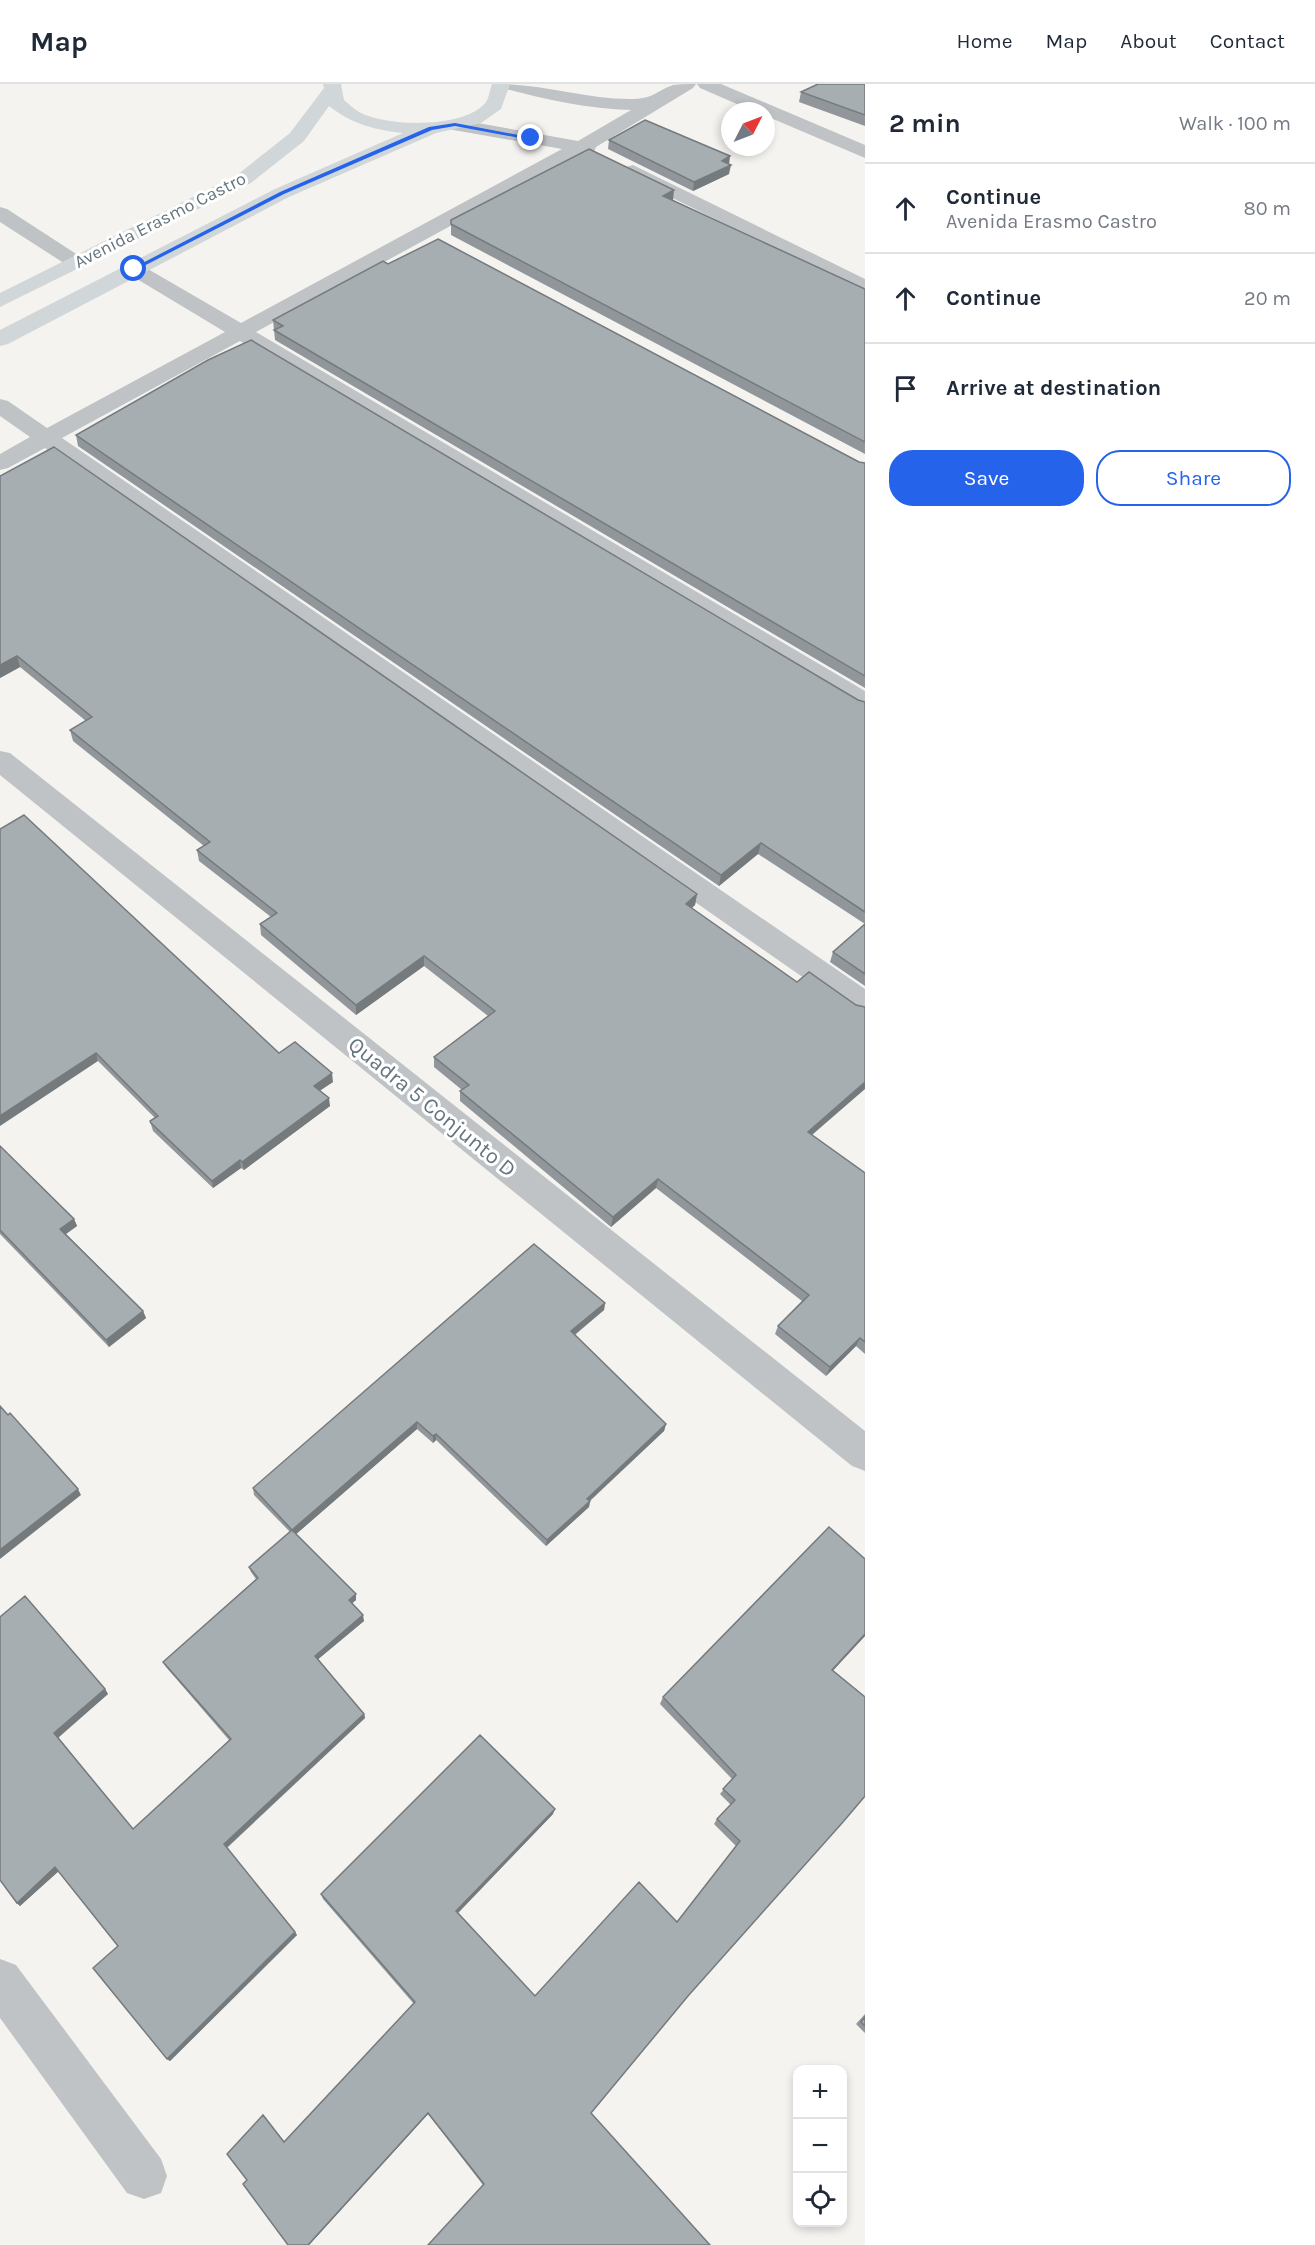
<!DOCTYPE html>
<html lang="en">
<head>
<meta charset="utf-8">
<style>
  :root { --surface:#fff; --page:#f6f6f7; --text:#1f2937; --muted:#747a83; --line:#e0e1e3; --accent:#2563eb }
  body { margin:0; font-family:Karla,sans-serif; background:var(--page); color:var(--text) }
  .controls { position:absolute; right:18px; bottom:18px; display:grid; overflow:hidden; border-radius:12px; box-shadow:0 3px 9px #0003 }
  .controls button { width:54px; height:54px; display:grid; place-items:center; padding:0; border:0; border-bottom:2px solid var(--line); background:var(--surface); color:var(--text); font:30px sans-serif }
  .compass { position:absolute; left:721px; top:18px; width:54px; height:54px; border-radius:50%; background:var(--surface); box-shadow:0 3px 9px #0003; rotate:48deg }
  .stop { position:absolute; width:18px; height:18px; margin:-14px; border:4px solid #2563eb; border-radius:50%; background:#fff }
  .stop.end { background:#2563eb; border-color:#fff; box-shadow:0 2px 6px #0008 }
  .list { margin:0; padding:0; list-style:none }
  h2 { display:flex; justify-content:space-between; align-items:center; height:78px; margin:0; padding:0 24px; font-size:26px }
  h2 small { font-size:20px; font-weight:400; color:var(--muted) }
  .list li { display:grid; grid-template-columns:39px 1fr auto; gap:18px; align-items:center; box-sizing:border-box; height:90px; padding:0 24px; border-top:2px solid var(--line) }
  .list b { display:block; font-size:22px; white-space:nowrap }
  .list p { margin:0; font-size:20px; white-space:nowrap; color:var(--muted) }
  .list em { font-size:20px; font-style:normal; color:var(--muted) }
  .actions { display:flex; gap:12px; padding:18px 24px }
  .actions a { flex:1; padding:14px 0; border:2px solid var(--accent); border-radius:24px; text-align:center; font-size:21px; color:var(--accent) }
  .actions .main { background:var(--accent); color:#fff }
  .icon { flex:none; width:33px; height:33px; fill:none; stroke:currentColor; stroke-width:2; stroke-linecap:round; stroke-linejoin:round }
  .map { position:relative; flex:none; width:865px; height:2161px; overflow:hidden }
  header { display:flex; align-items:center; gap:36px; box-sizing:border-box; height:84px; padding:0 30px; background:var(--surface); border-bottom:2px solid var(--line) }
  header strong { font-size:28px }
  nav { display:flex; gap:33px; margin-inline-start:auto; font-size:21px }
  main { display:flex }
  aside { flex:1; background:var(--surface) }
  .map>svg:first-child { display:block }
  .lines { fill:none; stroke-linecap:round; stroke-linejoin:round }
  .minor { fill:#bfc3c6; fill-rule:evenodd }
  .major { fill:#d1d6d9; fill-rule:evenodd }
  .wall { fill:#909699 }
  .shaded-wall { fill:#757a7d }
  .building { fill:#a7aeb2; stroke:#757a7d; stroke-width:1.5 }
  .route { fill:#2563eb }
  .labels { text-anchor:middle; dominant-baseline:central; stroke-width:6; stroke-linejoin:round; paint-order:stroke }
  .far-street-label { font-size:18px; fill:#65757f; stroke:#fff }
  .street-label { font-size:22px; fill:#65757f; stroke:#fff }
</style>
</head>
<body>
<header>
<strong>Map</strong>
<nav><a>Home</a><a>Map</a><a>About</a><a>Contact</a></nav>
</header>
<main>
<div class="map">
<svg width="865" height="2161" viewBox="0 0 865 2161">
  <rect width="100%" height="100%" fill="#f4f3f0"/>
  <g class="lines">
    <path class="minor" d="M499,0C545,0 588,16 634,15C655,14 656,7 673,1C679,0 689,0 696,0L693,4L596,63L594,68L584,69L256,248L865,607V628L856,625L240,257L62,354L865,905V933L854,929L45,364L8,384L0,386V370L30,353L0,332V315L8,317L47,344L225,248L127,189L124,185L127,181L134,179L141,181L241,239L562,65L448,45L446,41L448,37L455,35L578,57L631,26C586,25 544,15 502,4Z
      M697,0H721L865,61V74L766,32V27H753L700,4Z
      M633,81L865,195V209L626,91L623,87L626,83Z
      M0,123L7,125L84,175L87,179L84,183L77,185L70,183L0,138Z
      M0,667L10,669L865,1347V1387L852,1382L0,691Z
      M0,1875L16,1881L161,2075L167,2092L161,2109L144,2115L127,2109L0,1934Z"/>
    <path class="major" d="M323,0H341L344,16C349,20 354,25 359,28C386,43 465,45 486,18C489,14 490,5 492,0H510L501,25L481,39L436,49L289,113L8,260L0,262V246L275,105L403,49C375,46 352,40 329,22L304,57L251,99L0,223V209L237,91L290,49L324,4Z"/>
  </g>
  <path class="wall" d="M865,0V42L799,18L801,8Z
    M609,56L729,80V90L693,107L608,65Z
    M673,116L865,205V370L451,151V136Z
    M388,180L859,378L865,379V604L275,256L273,236Z
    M76,351L865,618V840L758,770L719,802L78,362Z
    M0,392L697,810L695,821L692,824L812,1051L865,1089V1270L856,1262L826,1292L775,1250L778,1242L802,1217L656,1104L611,1143L460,1017V1007L462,1006L434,983V973L488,932L424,882L356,931L261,851L260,840L271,833L199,777L197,766L204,762L73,657L70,646L86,637L20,583L0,594Z
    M0,745L279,969L333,998L320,1006L330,1022L244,1086L241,1084L213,1104L153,1047L150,1037L155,1034L98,977Z
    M865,840V902L830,878L833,868Z
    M0,1062L74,1135L77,1142L66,1150L143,1227L146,1234L109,1263L0,1150Z
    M605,1219L604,1226L575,1251L666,1340L664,1347L590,1417L589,1423L546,1462L436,1356L433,1359L417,1345L296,1450L356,1510V1516L352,1519L364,1537L318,1575L364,1630L365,1634L227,1764L297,1851L170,1977L167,1975L118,1862L58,1787L20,1822L17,1819L0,1533L105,1605L108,1610L58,1653L133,1745L229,1656L166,1583L163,1578L256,1495L251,1488L249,1483L290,1448L254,1411L253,1404Z
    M865,1475V1552L833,1586L865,1613L483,2101L428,2030L309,2161H288L247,2096L265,2033L284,2058L414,1920L323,1815L321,1810L553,1730L458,1829L535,1912L677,1838L736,1762L714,1740L717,1735L731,1721L720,1710L732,1695L660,1620L663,1613Z
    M865,1930V1949L856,1940Z"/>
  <path class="shaded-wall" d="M730,72L729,81L722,77Z
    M731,81L729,90L693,107L694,98Z
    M674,106L673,117L663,112Z
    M17,572L20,583L0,594V581Z
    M761,759L758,770L719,802L721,791Z
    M697,810L695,821L684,830L686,820Z
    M424,872V882L356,931V921Z
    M96,969L98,977L0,1042V1032Z
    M332,989L333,998L315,1010L314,1002Z
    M865,998V1005L805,1057L808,1048Z
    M329,1014L330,1022L244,1086L242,1078Z
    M240,1076L241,1084L213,1104L212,1097Z
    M658,1095L656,1104L611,1143L613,1133Z
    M74,1135L77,1142L63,1152L60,1145Z
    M605,1219L604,1226L570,1254L571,1247Z
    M143,1227L146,1234L109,1263L106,1256Z
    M860,1254L856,1262L826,1292L830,1283Z
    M417,1338V1345L294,1452L292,1446Z
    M666,1340L664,1347L585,1421L587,1415Z
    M436,1350V1356L433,1359V1352Z
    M78,1405L81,1411L0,1475V1466Z
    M590,1417L589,1423L546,1462L547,1456Z
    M356,1510V1516L350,1521L349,1516Z
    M363,1531L364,1537L316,1577L315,1572Z
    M865,1550V1552L828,1592L832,1586Z
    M105,1605L108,1610L58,1654L54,1649Z
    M364,1630L365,1634L226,1764L224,1760Z
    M555,1725L553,1730L456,1831V1827Z
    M55,1783L59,1787L20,1822L17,1819Z
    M295,1848L297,1851L170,1977L167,1975Z
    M428,2029V2030L309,2161H308Z"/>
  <path class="building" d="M818,0H865V31L801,8Z
    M645,36L730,72L722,77L731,81L694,98L609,56Z
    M589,65L674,106L663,112L865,205V358L451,140V136Z
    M438,155L859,378L865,379V592L274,246L283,242L273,236L383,177L388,180Z
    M251,256L858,616L865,618V828L761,759L721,791L76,351L208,276Z
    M54,363L697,810L686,820L797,898L809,888L856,921L865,923V998L808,1048L865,1089V1258L860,1254L830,1283L778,1242L809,1211L658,1095L613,1133L460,1007L469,1001L434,973L495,927L424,872L356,921L260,840L277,829L197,766L210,758L70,646L92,633L17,572L0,581V392Z
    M24,731L279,969L295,958L332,989L314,1002L329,1014L242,1078L240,1076L212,1097L151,1039L150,1037L158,1032L96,969L0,1032V745Z
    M865,840V890L833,868Z
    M0,1062L74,1135L60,1145L143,1227L106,1256L0,1146Z
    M534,1160L605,1219L571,1247L666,1340L587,1415L590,1417L547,1456L436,1350L433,1352L417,1338L292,1446L253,1404Z
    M0,1322L8,1331L10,1329L78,1405L0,1466Z
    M829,1443L865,1475V1550L832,1586L865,1613V1712L843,1738L688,1912L591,2029L710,2161H428L484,2100L428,2029L308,2161H288L243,2100L247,2096L227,2070L263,2031L284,2058L415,1918L321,1810L480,1651L555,1725L456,1827L535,1912L639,1798L677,1838L740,1757L717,1735L735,1716L723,1705L736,1691L663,1613Z
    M292,1446L356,1510L349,1516L363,1531L315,1572L364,1630L224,1760L295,1848L167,1975L93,1884L118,1862L55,1783L17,1819L0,1796V1533L25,1512L105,1605L54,1649L133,1745L231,1655L163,1578L258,1494L249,1483Z
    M865,1933V1942L861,1938Z"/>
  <path class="route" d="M455,39L534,54L531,56L455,42L432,46L284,110L136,186L131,185L280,108L429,43Z"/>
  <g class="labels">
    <g class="far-street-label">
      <text transform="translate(160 136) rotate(-27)">Avenida Erasmo Castro</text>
    </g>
    <g class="street-label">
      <text transform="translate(432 1023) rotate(39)">Quadra 5 Conjunto D</text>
    </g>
  </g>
</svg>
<div class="controls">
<button>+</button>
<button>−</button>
<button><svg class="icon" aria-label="locate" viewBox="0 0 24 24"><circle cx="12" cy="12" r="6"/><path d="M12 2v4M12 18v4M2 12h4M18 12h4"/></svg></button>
</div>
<svg class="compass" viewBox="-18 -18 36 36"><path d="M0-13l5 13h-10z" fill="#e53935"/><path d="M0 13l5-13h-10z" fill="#747a83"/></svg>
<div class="stop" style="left:134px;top:185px"></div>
<div class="stop end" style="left:531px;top:54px"></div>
</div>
<aside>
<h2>2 min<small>Walk · 100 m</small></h2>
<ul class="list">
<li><svg class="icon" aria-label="ahead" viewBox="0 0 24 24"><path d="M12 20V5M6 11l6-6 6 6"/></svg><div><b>Continue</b><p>Avenida Erasmo Castro</p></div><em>80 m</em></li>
<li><svg class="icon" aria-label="ahead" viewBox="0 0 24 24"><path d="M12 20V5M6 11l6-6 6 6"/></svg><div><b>Continue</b></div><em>20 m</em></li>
<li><svg class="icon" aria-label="arrive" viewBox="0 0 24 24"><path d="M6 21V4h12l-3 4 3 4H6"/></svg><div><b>Arrive at destination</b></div></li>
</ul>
<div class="actions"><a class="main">Save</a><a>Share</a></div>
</aside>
</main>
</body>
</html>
